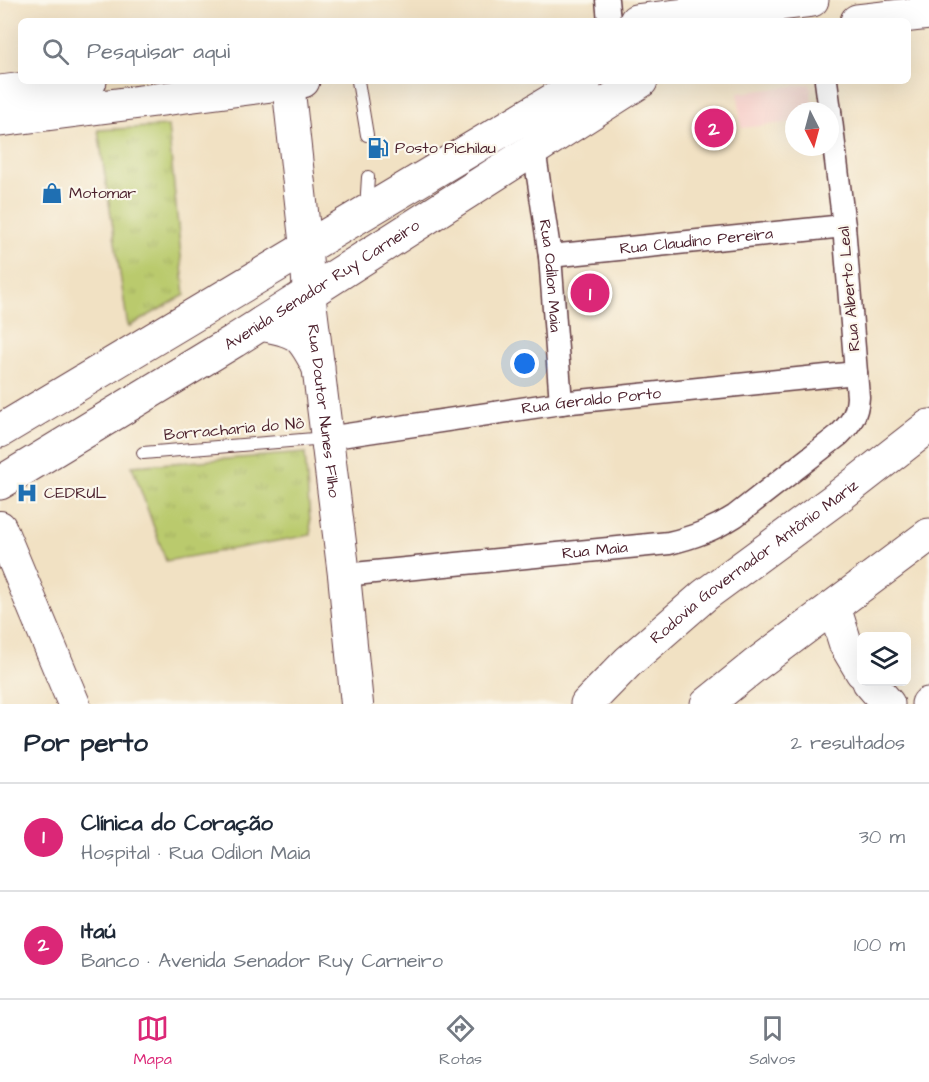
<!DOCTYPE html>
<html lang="pt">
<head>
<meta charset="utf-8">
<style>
  :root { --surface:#fff; --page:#f6f6f7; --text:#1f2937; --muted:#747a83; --line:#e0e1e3; --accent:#db2777 }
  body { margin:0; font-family:"Architects Daughter",sans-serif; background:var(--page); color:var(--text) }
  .controls { position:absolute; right:18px; bottom:18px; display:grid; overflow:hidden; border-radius:9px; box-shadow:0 6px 24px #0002 }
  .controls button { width:54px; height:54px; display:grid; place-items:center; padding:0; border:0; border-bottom:2px solid var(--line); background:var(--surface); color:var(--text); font:30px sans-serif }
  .compass { position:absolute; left:785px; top:102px; width:54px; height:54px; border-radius:50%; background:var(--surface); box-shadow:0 6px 24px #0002; rotate:174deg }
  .you { position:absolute; left:525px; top:364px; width:21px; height:21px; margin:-15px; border:4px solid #fff; border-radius:50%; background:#1a73e8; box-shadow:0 0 0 9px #1a73e833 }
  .badge { display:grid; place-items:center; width:39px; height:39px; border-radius:50%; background:var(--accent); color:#fff; font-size:20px; font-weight:700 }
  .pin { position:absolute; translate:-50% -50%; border:3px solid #fff; box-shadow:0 2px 6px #0006 }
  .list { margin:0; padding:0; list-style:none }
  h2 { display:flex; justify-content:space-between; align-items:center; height:78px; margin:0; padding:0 24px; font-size:26px }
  h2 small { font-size:20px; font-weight:400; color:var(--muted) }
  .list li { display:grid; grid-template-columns:39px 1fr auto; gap:18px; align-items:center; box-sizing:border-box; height:108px; padding:0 24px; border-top:2px solid var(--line) }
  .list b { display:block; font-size:22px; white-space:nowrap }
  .list p { margin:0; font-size:20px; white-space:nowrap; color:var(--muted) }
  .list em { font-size:20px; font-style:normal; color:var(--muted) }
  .icon { flex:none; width:33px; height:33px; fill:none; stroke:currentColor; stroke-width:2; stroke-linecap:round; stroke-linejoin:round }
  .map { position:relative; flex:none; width:929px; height:704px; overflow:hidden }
  .search { position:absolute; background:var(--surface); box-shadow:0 6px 24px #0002; left:18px; right:18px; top:18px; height:66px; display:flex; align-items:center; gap:15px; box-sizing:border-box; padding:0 21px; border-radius:9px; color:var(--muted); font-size:22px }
  .sheet { height:294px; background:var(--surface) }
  nav { display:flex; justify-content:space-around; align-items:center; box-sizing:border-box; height:84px; border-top:2px solid var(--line); background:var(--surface); font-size:16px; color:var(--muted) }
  nav a { display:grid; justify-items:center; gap:3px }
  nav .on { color:var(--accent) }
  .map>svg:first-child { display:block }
  .built { fill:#f7d0cb }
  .grass { fill:url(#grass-tufts); stroke:#82744c; stroke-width:1.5 }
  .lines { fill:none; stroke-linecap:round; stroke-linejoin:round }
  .lane-casing { stroke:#633c42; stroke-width:14 }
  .street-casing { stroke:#633c42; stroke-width:25 }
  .secondary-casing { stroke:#633c42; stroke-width:34 }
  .primary-casing { stroke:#633c42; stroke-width:35 }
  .highway-casing { stroke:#633c42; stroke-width:35 }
  .lane { stroke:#fff; stroke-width:12 }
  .street { stroke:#fff; stroke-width:22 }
  .secondary { stroke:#fff; stroke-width:32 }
  .primary { stroke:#fff; stroke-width:33 }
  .highway { stroke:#fff; stroke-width:33 }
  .labels { text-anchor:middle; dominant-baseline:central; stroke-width:4.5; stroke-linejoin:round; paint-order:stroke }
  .poi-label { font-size:16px; fill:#4a1f2b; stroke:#fbf7ec; text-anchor:start }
  .street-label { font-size:16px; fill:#4a1f2b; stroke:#fbf7ec }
</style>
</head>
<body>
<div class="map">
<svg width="929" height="704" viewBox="0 0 929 704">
  <defs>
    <pattern id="grass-tufts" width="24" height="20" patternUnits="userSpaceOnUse" patternTransform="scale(1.5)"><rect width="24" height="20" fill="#baca6d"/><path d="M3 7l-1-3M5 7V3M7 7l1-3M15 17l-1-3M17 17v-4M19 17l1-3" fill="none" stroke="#a1ad5f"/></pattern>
  </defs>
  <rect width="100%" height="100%" fill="#fbf7ec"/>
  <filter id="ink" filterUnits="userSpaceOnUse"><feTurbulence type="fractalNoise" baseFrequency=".0167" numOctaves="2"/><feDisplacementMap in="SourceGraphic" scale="12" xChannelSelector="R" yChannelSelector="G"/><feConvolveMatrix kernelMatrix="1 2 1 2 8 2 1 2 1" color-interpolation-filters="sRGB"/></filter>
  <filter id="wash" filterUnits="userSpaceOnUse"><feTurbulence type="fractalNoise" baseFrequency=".008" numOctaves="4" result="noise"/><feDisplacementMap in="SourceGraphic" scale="24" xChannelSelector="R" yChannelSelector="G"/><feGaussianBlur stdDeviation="1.35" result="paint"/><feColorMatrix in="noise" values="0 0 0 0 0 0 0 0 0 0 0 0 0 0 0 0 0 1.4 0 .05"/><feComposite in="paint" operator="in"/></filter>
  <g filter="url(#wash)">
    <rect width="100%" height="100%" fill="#f1e1c3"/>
    <path class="built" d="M810,84L813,111H794V122L741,128L738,93Z"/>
    <path class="grass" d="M168,126L185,295L128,327L98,130Z
      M305,453L311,535L166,561L132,466Z"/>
  </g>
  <g filter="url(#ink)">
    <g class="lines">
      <defs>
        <path id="lane" d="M358,81L367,135
          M366,209L368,177
          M143,453L326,438"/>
        <g id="street">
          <path d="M607,0L609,21"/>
          <path d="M826,81L830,111"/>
          <path id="s1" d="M534,149L550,256L561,403"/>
          <path id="s2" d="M550,256L844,226"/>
          <path id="s3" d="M327,438L561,403L856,373"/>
          <path id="s4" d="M344,575L669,543C694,537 713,530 735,516L839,435C851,423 857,415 858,397L844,226L830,112"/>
        </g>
        <g id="secondary">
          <path id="s5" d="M288,83L305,239L309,293L344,575L357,704"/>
          <path d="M0,527L74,704"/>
        </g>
        <g id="primary">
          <path d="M636,21L812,0"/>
          <path d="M857,21L929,13"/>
          <path d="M0,92L90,81"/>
          <path d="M0,120L303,81"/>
          <path d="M261,324C298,331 301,333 318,366"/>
          <path d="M0,431L585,81"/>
          <path id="s6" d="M0,483L234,341L641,81"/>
          <path d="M834,607L846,645L862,672"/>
          <path d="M869,682L888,704"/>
          <path d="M928,704H929"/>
        </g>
        <g id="highway">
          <path id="s7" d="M587,704L628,662L705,595L834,500L929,426"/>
          <path d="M707,704L754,666L929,535"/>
        </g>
      </defs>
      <use href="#lane" class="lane-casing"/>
      <use href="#street" class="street-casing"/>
      <use href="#secondary" class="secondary-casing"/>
      <use href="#primary" class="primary-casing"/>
      <use href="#highway" class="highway-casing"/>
      <use href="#lane" class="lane"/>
      <use href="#street" class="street"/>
      <use href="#secondary" class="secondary"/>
      <use href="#primary" class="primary"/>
      <use href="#highway" class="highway"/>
    </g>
  </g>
  <defs>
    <symbol id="fuel-bare" viewBox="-9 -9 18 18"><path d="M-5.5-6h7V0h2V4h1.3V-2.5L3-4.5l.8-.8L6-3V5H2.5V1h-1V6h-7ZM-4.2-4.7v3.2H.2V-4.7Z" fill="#1f6fb2" stroke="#fbf7ec" stroke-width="2.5" paint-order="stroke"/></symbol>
    <symbol id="shop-bare" viewBox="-9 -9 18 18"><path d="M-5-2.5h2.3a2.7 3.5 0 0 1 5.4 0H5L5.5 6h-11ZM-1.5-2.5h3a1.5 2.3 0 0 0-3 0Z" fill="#1f6fb2" stroke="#fbf7ec" stroke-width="2.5" paint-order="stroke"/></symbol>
    <symbol id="hospital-bare" viewBox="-9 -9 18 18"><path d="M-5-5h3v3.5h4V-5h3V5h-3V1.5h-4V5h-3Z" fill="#1f6fb2" stroke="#fbf7ec" stroke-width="2.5" paint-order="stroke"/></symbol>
  </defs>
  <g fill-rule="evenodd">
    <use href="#fuel-bare" x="363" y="133" width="30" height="30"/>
    <use href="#shop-bare" x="37" y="178" width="30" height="30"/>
    <use href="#hospital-bare" x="12" y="478" width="30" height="30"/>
  </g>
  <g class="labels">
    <g class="poi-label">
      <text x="395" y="148">Posto Pichilau</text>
      <text x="69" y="193">Motomar</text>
      <text x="44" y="493">CEDRUL</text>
    </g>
    <g class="street-label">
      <text stroke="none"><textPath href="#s2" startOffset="147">Rua Claudino Pereira</textPath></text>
      <text stroke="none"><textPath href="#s1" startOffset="128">Rua Odilon Maia</textPath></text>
      <text stroke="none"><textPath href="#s6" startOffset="378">Avenida Senador Ruy Carneiro</textPath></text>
      <text transform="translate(849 289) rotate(-95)">Rua Alberto Leal</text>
      <text stroke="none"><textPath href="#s3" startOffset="267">Rua Geraldo Porto</textPath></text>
      <text stroke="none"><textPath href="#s5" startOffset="330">Rua Doutor Nunes Filho</textPath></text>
      <text transform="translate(234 429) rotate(-5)">Borracharia do Nô</text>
      <text stroke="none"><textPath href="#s4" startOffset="252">Rua Maia</textPath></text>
      <text stroke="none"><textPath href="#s7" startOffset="220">Rodovia Governador Antônio Mariz</textPath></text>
    </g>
  </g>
</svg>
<div class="controls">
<button><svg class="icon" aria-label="layers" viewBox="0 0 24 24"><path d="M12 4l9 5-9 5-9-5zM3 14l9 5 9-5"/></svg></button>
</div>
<svg class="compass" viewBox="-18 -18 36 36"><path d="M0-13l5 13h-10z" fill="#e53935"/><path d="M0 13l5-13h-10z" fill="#747a83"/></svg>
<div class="you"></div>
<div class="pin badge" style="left:590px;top:293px">1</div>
<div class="pin badge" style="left:714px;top:128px">2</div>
<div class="search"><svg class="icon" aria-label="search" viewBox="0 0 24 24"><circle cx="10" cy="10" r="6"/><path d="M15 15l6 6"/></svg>Pesquisar aqui</div>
</div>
<section class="sheet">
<h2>Por perto<small>2 resultados</small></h2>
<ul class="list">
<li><span class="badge">1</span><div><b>Clínica do Coração</b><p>Hospital · Rua Odilon Maia</p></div><em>30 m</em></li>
<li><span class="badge">2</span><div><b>Itaú</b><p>Banco · Avenida Senador Ruy Carneiro</p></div><em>100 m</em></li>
</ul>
</section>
<nav>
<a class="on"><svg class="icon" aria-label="map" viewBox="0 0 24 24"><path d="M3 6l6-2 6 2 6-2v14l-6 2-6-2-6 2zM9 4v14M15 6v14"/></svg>Mapa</a>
<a><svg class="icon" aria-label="directions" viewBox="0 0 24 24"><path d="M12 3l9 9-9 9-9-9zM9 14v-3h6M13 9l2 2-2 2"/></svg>Rotas</a>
<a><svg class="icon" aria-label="saved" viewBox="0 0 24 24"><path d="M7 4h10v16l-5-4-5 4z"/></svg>Salvos</a>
</nav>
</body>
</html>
